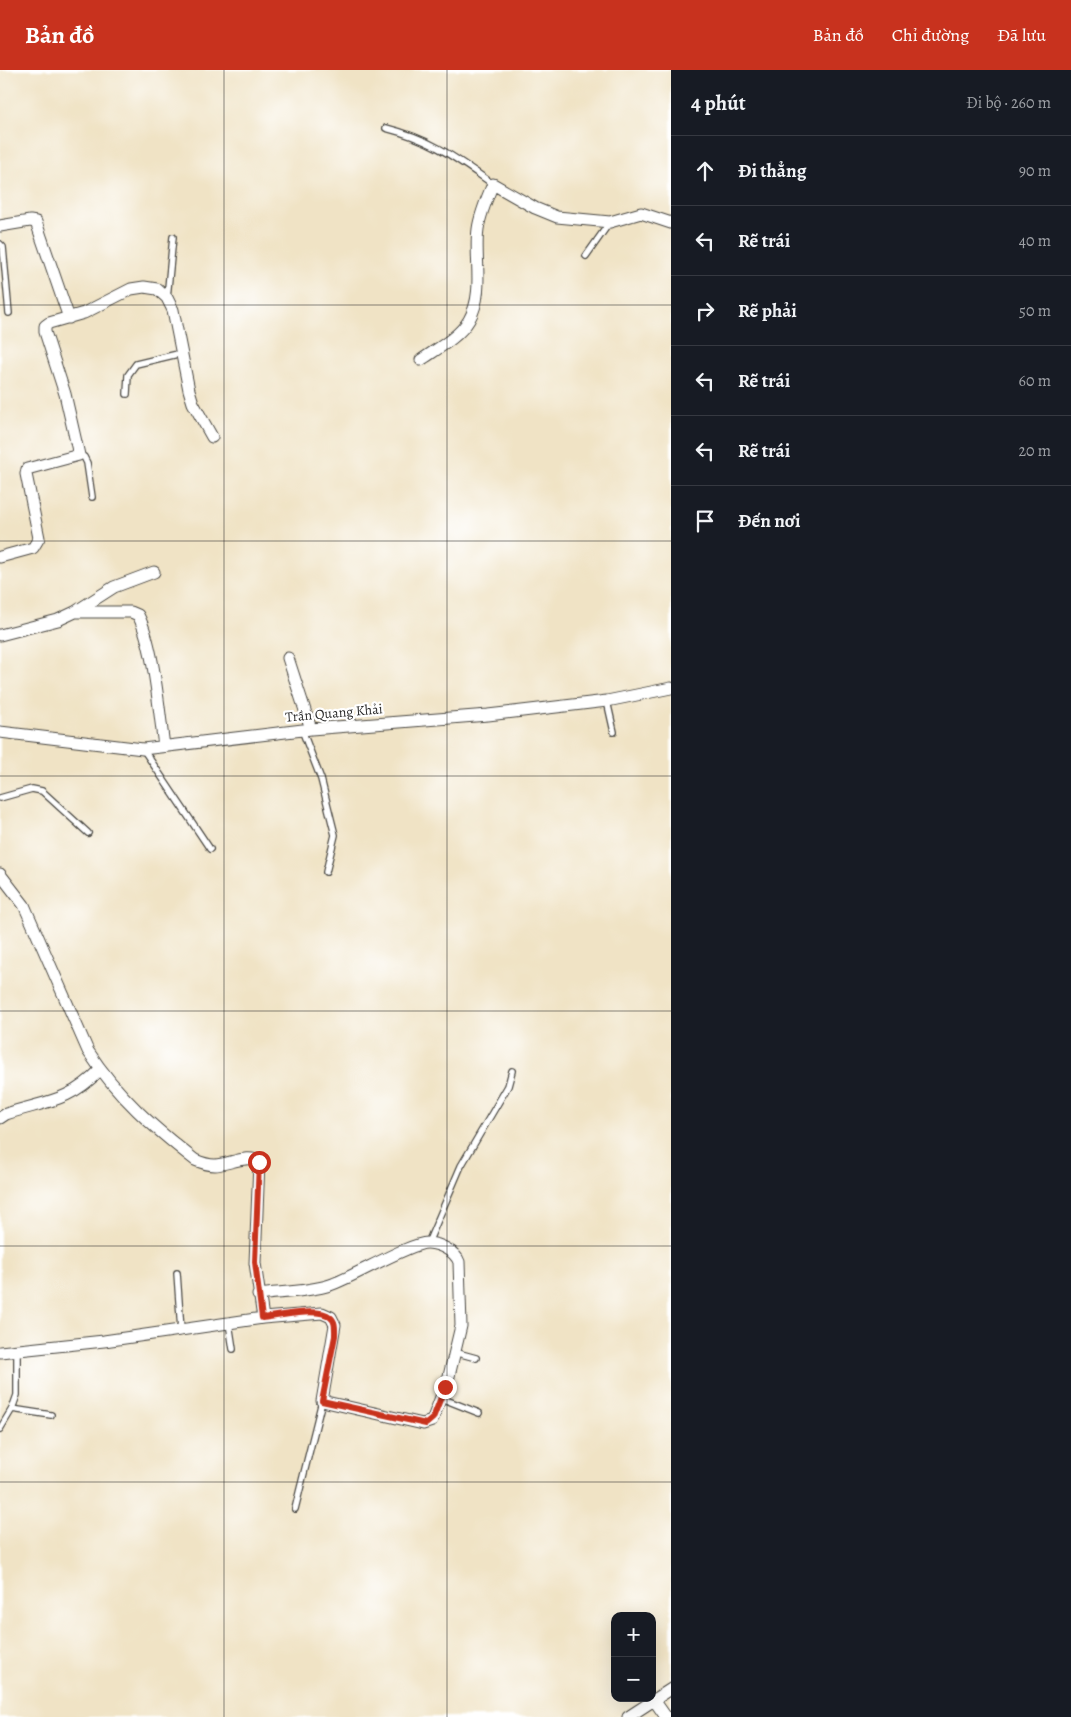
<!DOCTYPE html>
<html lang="vi">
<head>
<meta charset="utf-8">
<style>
  :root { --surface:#171b24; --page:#242831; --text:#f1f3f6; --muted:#9ea1a6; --line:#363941; --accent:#c8321e }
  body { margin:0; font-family:Alegreya,serif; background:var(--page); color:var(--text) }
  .controls { position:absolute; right:15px; bottom:15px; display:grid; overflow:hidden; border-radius:10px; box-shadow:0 5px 20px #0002 }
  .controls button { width:45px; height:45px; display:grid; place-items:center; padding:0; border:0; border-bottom:1px solid var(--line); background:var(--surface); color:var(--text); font:25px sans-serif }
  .stop { position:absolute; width:15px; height:15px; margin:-11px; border:4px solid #c8321e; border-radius:50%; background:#fff }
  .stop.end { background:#c8321e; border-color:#fff; box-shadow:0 1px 5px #0008 }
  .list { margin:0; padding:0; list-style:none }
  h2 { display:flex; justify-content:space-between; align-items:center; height:65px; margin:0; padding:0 20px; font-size:21px }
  h2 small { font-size:16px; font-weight:400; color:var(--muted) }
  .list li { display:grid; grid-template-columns:32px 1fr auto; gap:15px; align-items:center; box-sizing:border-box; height:70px; padding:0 20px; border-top:1px solid var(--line) }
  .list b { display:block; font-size:19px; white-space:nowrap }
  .list em { font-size:16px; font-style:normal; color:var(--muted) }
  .icon { flex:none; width:28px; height:28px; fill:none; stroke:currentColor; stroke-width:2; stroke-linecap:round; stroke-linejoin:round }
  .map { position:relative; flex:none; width:671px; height:1647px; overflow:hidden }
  header { display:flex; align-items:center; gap:30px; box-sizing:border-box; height:70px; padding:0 25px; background:var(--accent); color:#fff }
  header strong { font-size:24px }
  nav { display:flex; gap:28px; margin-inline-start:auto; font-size:18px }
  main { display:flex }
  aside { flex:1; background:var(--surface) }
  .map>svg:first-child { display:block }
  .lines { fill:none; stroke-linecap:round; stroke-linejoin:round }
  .service-casing { stroke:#494742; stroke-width:8 }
  .minor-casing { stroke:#494742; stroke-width:13 }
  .service { stroke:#fff; stroke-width:5.5 }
  .minor { stroke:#fff; stroke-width:11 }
  .route { stroke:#c8321e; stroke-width:6 }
  .grid { fill:none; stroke:#2b2b2b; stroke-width:1; stroke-opacity:0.55 }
  .labels { text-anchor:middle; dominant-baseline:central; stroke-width:4.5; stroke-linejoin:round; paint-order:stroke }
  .street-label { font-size:14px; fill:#2b2b2b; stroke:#fff }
</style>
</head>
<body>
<header>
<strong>Bản đồ</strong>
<nav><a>Bản đồ</a><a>Chỉ đường</a><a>Đã lưu</a></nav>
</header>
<main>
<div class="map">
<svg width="671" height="1647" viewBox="0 0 671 1647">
  <rect width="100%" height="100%" fill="#fff"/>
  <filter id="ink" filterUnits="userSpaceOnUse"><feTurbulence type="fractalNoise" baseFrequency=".02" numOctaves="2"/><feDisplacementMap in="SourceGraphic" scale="10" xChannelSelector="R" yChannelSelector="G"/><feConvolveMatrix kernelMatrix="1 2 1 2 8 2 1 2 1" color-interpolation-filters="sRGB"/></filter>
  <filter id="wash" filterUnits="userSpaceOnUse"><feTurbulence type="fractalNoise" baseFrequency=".0096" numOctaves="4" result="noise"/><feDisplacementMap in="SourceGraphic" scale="20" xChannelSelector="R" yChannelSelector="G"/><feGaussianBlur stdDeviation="1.12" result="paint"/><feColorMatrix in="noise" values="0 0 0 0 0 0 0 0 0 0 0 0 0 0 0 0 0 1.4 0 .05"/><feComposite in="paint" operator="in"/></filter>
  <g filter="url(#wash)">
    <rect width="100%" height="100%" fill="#f0e3c5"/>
  </g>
  <g filter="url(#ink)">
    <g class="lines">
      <defs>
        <path id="service" d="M386,58C433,70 454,87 493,114
          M0,174L3,177L9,243
          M586,186L610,152
          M167,228L173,167
          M127,324L128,305L136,294L182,283
          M79,385L84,387L87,393L92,427
          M607,631L614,662
          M302,660L321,709L335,765L326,802
          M143,679L210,779
          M0,728L32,719L42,721L88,763
          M428,1173L461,1096L508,1016L512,1001
          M177,1203L181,1260
          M229,1253L233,1279
          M454,1282L476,1288
          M441,1328L479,1343
          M12,1339L51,1345
          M0,1359L12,1339L17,1325V1280
          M295,1439L322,1331"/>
        <path id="minor" d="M0,156L30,151L36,152L69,248
          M421,290C437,279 459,267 469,250C485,222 474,189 478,159C480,144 487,128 493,114L535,138L557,147L610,152L641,143L671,153
          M0,487L33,478L39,468L26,404L27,399L79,385L65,324L45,262V256L49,253L84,243L131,219L144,217L157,219L167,228L173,240L189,320L193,333L212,367
          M75,542H131L138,545C154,576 159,641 164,676
          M0,565L58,550L75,542L114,517L154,502
          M288,588L311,659
          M0,662L143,679L311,659L488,645L607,631L671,618
          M0,804L24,835L88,981C118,1027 153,1057 195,1090C202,1093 208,1095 215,1095C227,1095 250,1083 259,1092L255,1193L263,1248
          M0,1048L6,1044C46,1031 69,1032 100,1000
          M0,1282L104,1271L263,1248L322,1243L331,1247L335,1255L322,1331L423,1354L432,1351L449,1306L461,1256L459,1192C455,1181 440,1174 428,1173C411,1172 352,1208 330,1215C308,1222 282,1222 258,1225
          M654,1630L666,1647
          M628,1647L671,1619"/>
      </defs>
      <use href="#service" class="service-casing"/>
      <use href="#minor" class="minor-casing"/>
      <use href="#service" class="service"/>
      <use href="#minor" class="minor"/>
    </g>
  </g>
  <g class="lines" filter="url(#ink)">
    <path class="route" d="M259,1092L255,1192L262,1248C278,1246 319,1237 330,1247C336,1251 335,1259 335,1266L322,1331L426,1354L433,1348L445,1317"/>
  </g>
  <path class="grid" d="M224,0V1647M447,0V1647M0,235H671M0,471H671M0,706H671M0,941H671M0,1176H671M0,1412H671"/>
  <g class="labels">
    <g class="street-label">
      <text transform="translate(334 643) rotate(-5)">Trần Quang Khải</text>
    </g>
  </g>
</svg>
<div class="controls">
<button>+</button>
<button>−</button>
</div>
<div class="stop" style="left:259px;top:1092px"></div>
<div class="stop end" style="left:445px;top:1317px"></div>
</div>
<aside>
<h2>4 phút<small>Đi bộ · 260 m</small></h2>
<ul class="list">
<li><svg class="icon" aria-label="ahead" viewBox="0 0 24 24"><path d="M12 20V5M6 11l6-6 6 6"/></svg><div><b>Đi thẳng</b></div><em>90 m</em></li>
<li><svg class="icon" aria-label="left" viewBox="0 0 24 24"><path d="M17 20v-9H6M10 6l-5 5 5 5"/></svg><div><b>Rẽ trái</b></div><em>40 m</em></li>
<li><svg class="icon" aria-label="right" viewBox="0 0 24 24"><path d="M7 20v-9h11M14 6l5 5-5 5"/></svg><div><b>Rẽ phải</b></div><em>50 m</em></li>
<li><svg class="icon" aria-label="left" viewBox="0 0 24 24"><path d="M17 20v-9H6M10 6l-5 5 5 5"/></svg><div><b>Rẽ trái</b></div><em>60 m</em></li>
<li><svg class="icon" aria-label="left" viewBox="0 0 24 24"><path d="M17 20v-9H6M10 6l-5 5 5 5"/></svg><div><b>Rẽ trái</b></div><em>20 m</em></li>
<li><svg class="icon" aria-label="arrive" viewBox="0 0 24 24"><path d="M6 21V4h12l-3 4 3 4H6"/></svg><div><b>Đến nơi</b></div></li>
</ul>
</aside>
</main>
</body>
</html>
